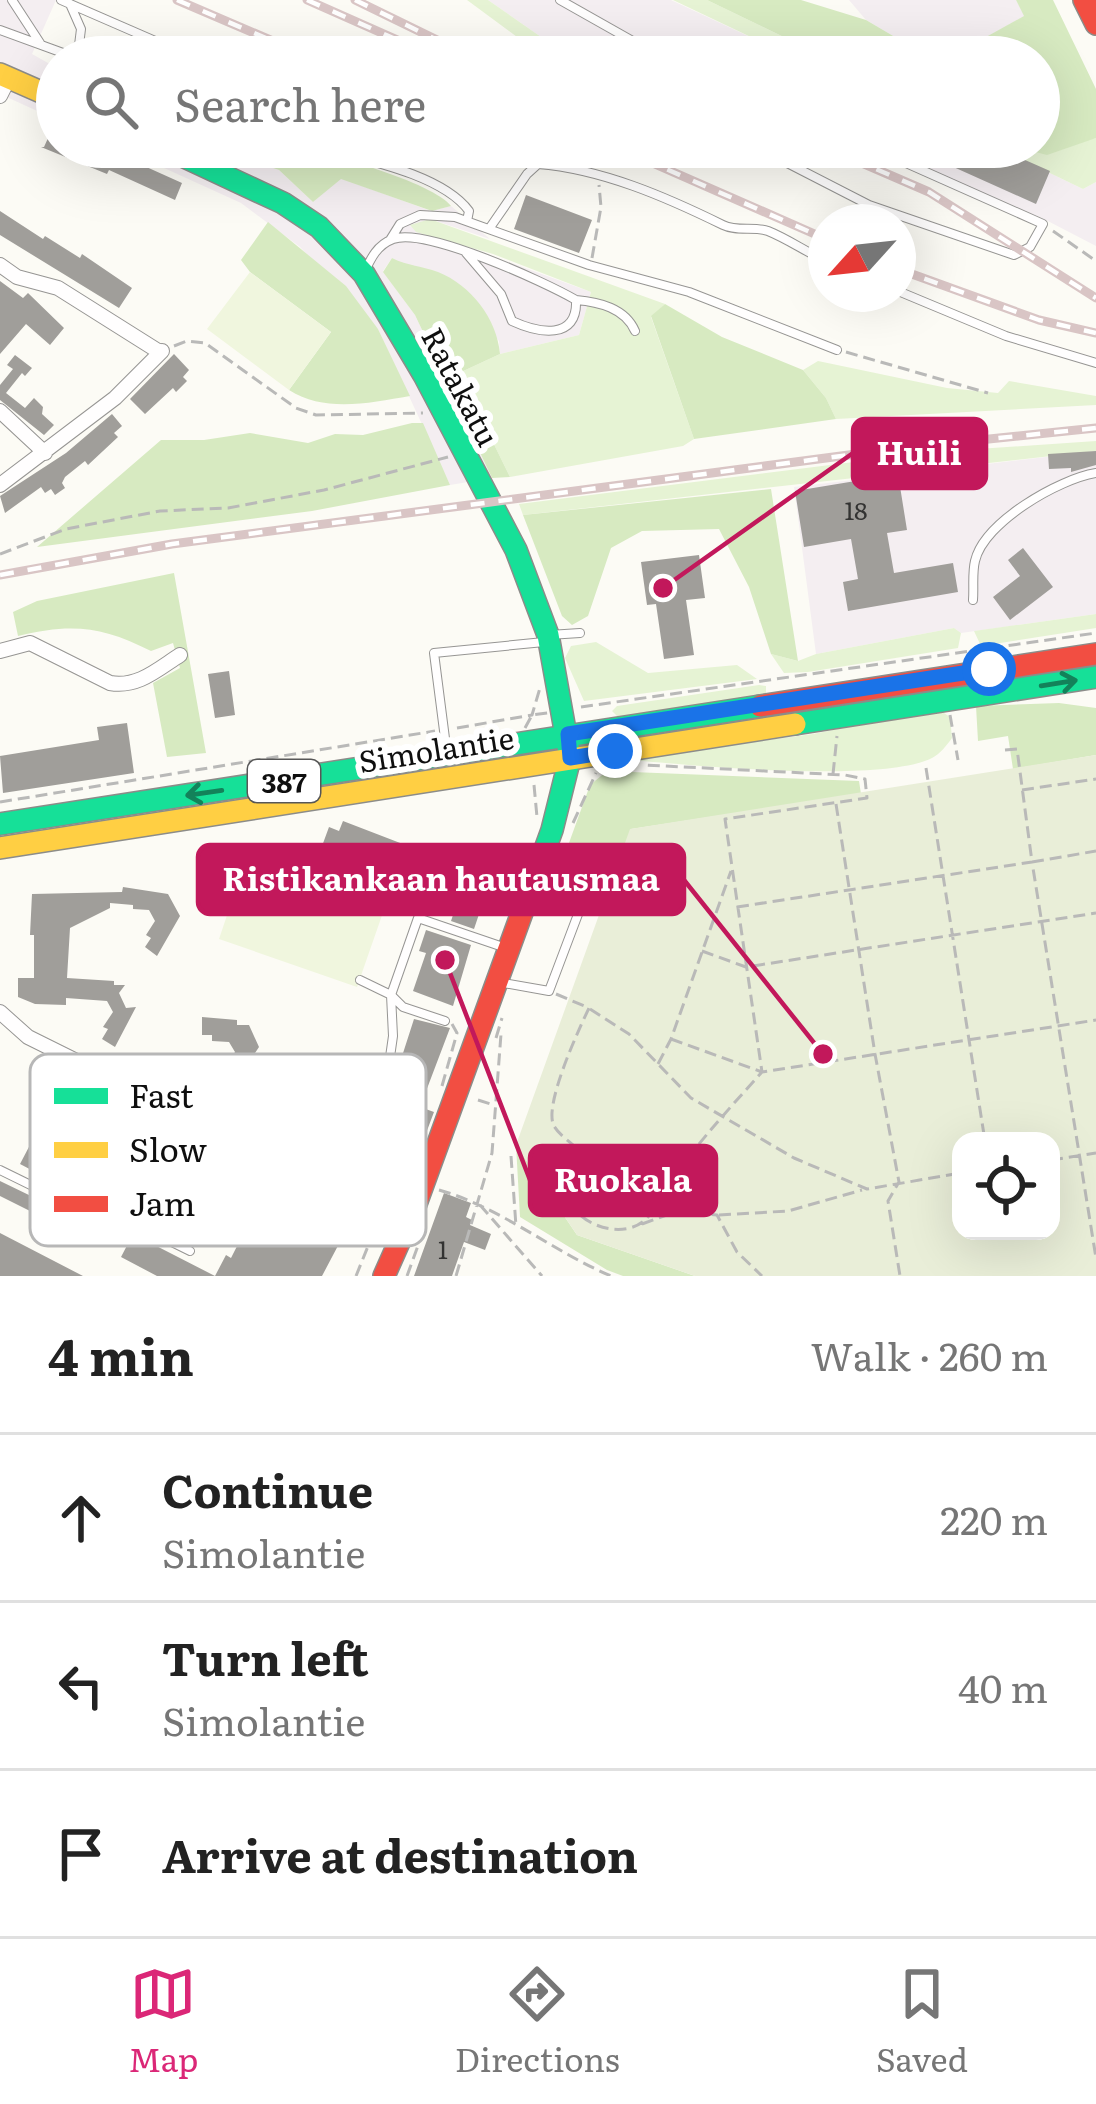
<!DOCTYPE html>
<html lang="en">
<head>
<meta charset="utf-8">
<style>
  :root { --surface:#fff; --page:#f6f6f6; --text:#222; --muted:#767676; --line:#e0e0e0; --accent:#db2777 }
  body { margin:0; font-family:Literata,serif; background:var(--page); color:var(--text) }
  .controls { position:absolute; right:36px; bottom:36px; display:grid; overflow:hidden; border-radius:24px; box-shadow:0 12px 48px #0002 }
  .controls button { width:108px; height:108px; display:grid; place-items:center; padding:0; border:0; border-bottom:3px solid var(--line); background:var(--surface); color:var(--text); font:60px sans-serif }
  .compass { position:absolute; left:808px; top:204px; width:108px; height:108px; border-radius:50%; background:var(--surface); box-shadow:0 12px 48px #0002; rotate:243deg }
  .stop { position:absolute; width:36px; height:36px; margin:-27px; border:9px solid #1a73e8; border-radius:50%; background:#fff }
  .stop.end { background:#1a73e8; border-color:#fff; box-shadow:0 3px 12px #0008 }
  .list { margin:0; padding:0; list-style:none }
  h2 { display:flex; justify-content:space-between; align-items:center; height:156px; margin:0; padding:0 48px; font-size:51px }
  h2 small { font-size:39px; font-weight:400; color:var(--muted) }
  .list li { display:grid; grid-template-columns:78px 1fr auto; gap:36px; align-items:center; box-sizing:border-box; height:168px; padding:0 48px; border-top:3px solid var(--line) }
  .list b { display:block; font-size:45px; white-space:nowrap }
  .list p { margin:0; font-size:39px; white-space:nowrap; color:var(--muted) }
  .list em { font-size:39px; font-style:normal; color:var(--muted) }
  .icon { flex:none; width:66px; height:66px; fill:none; stroke:currentColor; stroke-width:2; stroke-linecap:round; stroke-linejoin:round }
  .map { position:relative; flex:none; width:1096px; height:1276px; overflow:hidden }
  .search { position:absolute; background:var(--surface); box-shadow:0 12px 48px #0002; left:36px; right:36px; top:36px; height:132px; display:flex; align-items:center; gap:30px; box-sizing:border-box; padding:0 42px; border-radius:66px; color:var(--muted); font-size:45px }
  .sheet { height:660px; background:var(--surface) }
  nav { display:flex; justify-content:space-around; align-items:center; box-sizing:border-box; height:168px; border-top:3px solid var(--line); background:var(--surface); font-size:33px; color:var(--muted) }
  nav a { display:grid; justify-items:center; gap:6px }
  nav .on { color:var(--accent) }
  .map>svg:first-child { display:block }
  .industrial { fill:#f4eef1 }
  .green { fill:#e6f3d4 }
  .forest { fill:#d7eac1 }
  .cemetery { fill:#e9eed8; fill-rule:evenodd }
  .pitch { fill:#f0f6de }
  .building { fill:#a09e9a }
  .lines { fill:none; stroke-linecap:round; stroke-linejoin:round }
  .lane-casing { stroke:#969593; stroke-width:10 }
  .street-casing { stroke:#969593; stroke-width:16 }
  .fast-casing { stroke:#8c8c89; stroke-width:24 }
  .slow-casing { stroke:#8c8c89; stroke-width:24 }
  .jam-casing { stroke:#8c8c89; stroke-width:24 }
  .path { stroke:#b9b9b8; stroke-width:3; stroke-dasharray:12 6; stroke-linecap:butt }
  .lane { stroke:#fffefe; stroke-width:8 }
  .street { stroke:#fffefe; stroke-width:14 }
  .fast { stroke:#16e098; stroke-width:21 }
  .slow { stroke:#ffcf43; stroke-width:21 }
  .jam { stroke:#f24e42; stroke-width:21 }
  .rail-casing { stroke:#d9c5c5; stroke-width:9 }
  .rail { stroke:#fff; stroke-width:4.5; stroke-dasharray:14; stroke-linecap:butt }
  .oneway { stroke:#13825a }
  .route { stroke:#1a73e8; stroke-width:15 }
  .labels { text-anchor:middle; dominant-baseline:central; stroke-width:12; stroke-linejoin:round; paint-order:stroke }
  .number-label { font-size:24px; fill:#333332 }
  .shield { fill:#fff; stroke:#575757; stroke-width:3 }
  .shield-label { font-size:27px; font-weight:bold; fill:#0f0f0f }
  .street-label { font-size:30px; fill:#0f0f0f; stroke:#fff }
  .key { fill:#fff; stroke:#b7b7b7; stroke-width:3 }
  .key-label { font-size:33px; fill:#0f0f0f }
  .leader { fill:none; stroke:#c2185b; stroke-width:4.5 }
  .callout-dot { fill:#c2185b; stroke:#fff; stroke-width:4.5 }
  .callout { fill:#c2185b; stroke:#c2185b; stroke-width:4.5 }
  .callout-label { font-size:33px; text-anchor:middle; font-weight:bold; fill:#fff }
</style>
</head>
<body>
<div class="map">
<svg width="1096" height="1276" viewBox="0 0 1096 1276">
  <rect width="100%" height="100%" fill="#fcfbf5"/>
  <path class="industrial" d="M0,0H56L32,54L57,68V120L0,94Z
    M488,0H671L793,57H614L544,39Z
    M849,0H1016L1025,16L950,57H929L866,20Z
    M118,147H212L279,170L313,202L340,178L431,211L451,206L490,239L430,219L410,226L591,292L579,335L500,354L499,341L437,272L408,267L392,258L383,271L415,315L492,478L450,485L378,329L300,247L241,203Z
    M864,147H996L1083,189L1096,182V246L1042,218Z
    M1096,451V614L961,633L954,628L816,654L794,487Z"/>
  <path class="green" d="M467,0H488L544,39L614,57H544Z
    M673,0H707L825,57H793Z
    M1096,138V182L1083,189L996,147H1016L1028,153Z
    M430,219L665,304L651,317L694,439L683,446L510,477L459,373L500,354L579,335L591,292L493,254L416,232L410,225Z
    M818,361L947,388L998,393L1009,381L1096,396V405L836,419L826,398L803,370Z
    M1096,441V451L523,515L519,504L934,452Z
    M1096,614V628L981,646L974,631Z
    M954,628L961,633L958,648L808,672L784,673L771,654L798,661L816,654Z
    M596,642L648,673L737,665L757,679L584,701L565,658L571,646Z
    M759,685L766,686V695L620,719L612,711L617,706Z
    M938,709L950,717L952,738C947,745 940,754 932,758C880,784 686,765 621,759L813,734Z"/>
  <path class="forest" d="M707,0H801L866,20L929,57H825Z
    M1016,0H1053L1096,89V138L1047,155L1016,147H1039V57H950L1024,16Z
    M212,147C238,147 265,144 290,147C321,150 435,183 451,206L432,211L341,179L313,202L279,170Z
    M268,222L346,286L378,329L410,396C369,403 325,413 289,390L331,332L250,272L241,260Z
    M392,258C408,266 422,266 438,272C471,285 497,319 500,354L459,373L510,477L492,478L415,315L383,272Z
    M665,304L722,337L803,370L826,398L836,419L694,439L651,316Z
    M412,423H423L450,485L312,511L37,547L161,440H204L250,433L308,443L335,434L363,435Z
    M771,489L798,661L771,654L749,587L719,529L642,531L611,548L588,616L572,625L562,616L523,515Z
    M174,573L206,753L167,757L153,683L180,668L173,643L151,651C102,626 71,623 18,636L13,612L37,601Z
    M1059,703L1096,708V755L1013,769L1008,736L978,741L976,706Z
    M607,771L859,781L861,794L631,829L602,909L553,887L590,785Z
    M516,1145L577,1235L695,1276H623L607,1270L520,1217Z"/>
  <path class="cemetery" d="M1096,755V1276H695L577,1235L516,1145L630,829ZM961,1141H1051V1231H961Z"/>
  <path class="pitch" d="M250,272L331,332L289,390L207,329Z
    M248,853L387,901L357,987L219,939Z"/>
  <path class="building" d="M57,118V147H102L182,183L175,200L109,170L107,174L41,147H44Z
    M909,147H996L1050,171L1036,204Z
    M526,195L592,220L579,253L514,229Z
    M0,211L43,239L45,236L80,258L82,254L132,288L119,308L0,235Z
    M0,281L23,298L28,293L64,328L50,345L26,324L0,354Z
    M174,354L189,370L183,377L187,381L176,392L173,388L145,414L130,399Z
    M15,355L32,368L25,376L22,373L6,393L25,408L34,398L43,407L42,414L54,425L44,435L0,400V385L13,369L7,365Z
    M112,414L122,426L114,433L118,437L88,465L85,461L65,477L62,483L65,488L55,495L51,489L45,493L41,487L5,513L0,496L66,453Z
    M1096,451V465L1071,472V468L1049,469L1048,454Z
    M898,474L907,530L887,533L894,573L953,563L958,592L848,611L843,582L858,579L851,539L804,547L795,491Z
    M1023,548L1053,587L1010,620L993,597L1020,576L1008,560Z
    M699,555L705,598L686,600L694,655L664,659L656,604L647,605L641,562Z
    M229,671L235,715L215,718L208,674Z
    M127,723L134,773L3,793L0,756L99,740L97,727Z
    M343,821L408,846L405,857L413,860L402,889L318,857L329,827L339,831Z
    M474,850L498,858L474,929L451,921L461,891L429,880L435,863L466,874Z
    M123,887L168,894L180,916L157,956L145,947L151,938L146,935L155,921L149,910L133,909V905L110,903V908L70,928L67,978L114,981V985H125L119,993L126,1008L136,1007L115,1047L102,1039L108,1029L103,1027L113,1012L107,1001L66,998V1005L35,1004L18,997V978H34V935H30L32,894L122,892Z
    M426,930L471,945L453,1006L413,991L426,953L419,951Z
    M202,1017L237,1020V1025H249L259,1047L253,1056L257,1059L237,1088L223,1079L229,1069L225,1067L235,1052L229,1042L212,1041V1035H202Z
    M414,1019L450,1028L420,1107L434,1112L405,1189L361,1173L368,1154L381,1160L409,1084L395,1078Z
    M71,1086L114,1108L108,1121L147,1141L102,1207L20,1164L31,1143L39,1148Z
    M0,1181L64,1212L58,1225L0,1196Z
    M444,1193L471,1203L466,1217L472,1220L470,1225L491,1234L485,1250L464,1242L452,1276H414Z
    M261,1199L341,1240L322,1276H157L121,1257L133,1234L215,1276L226,1255L231,1258Z
    M0,1233L83,1276H0Z"/>
  <g class="lines">
    <defs>
      <path id="lane" d="M12,0L40,43
        M61,0L192,57
        M560,0L661,57
        M0,30L74,57
        M68,53L79,45L81,29L70,4
        M318,147C362,159 442,174 469,211L467,221
        M756,147L869,205L1014,255L1030,247L1043,224L870,147
        M489,229L527,174L538,164C602,169 666,197 723,225C737,232 754,226 768,231C788,239 806,252 826,261
        M390,240L400,224L420,215L455,217L589,265L689,292L837,350
        M364,273C371,258 377,245 393,239C425,227 545,282 576,300C578,341 538,333 512,321L501,294L466,253
        M898,291L1006,336L1096,363
        M576,300C599,302 625,308 635,331
        M973,600C974,588 972,573 975,561C984,522 1059,479 1096,473
        M549,635L580,633
        M447,754L434,653L544,642
        M360,980L391,995L403,1007L445,1021
        M498,982L549,991L580,909L535,891
        M0,1170L108,1223L125,1219L190,1251
        M339,1191L356,1161L387,1078L393,1036L391,995L418,918L506,948"/>
      <path id="street" d="M0,96L9,78
        M0,265L17,277L58,288L158,351
        M0,411L45,453
        M0,485L115,398L162,351
        M0,651L30,643L110,683C138,688 158,669 180,655
        M0,1012L28,1037L407,1225"/>
      <path id="fast" d="M163,147L283,203L319,227L364,274L424,375L516,550L548,635L570,758L552,830L531,888
        M795,724L1096,677
        M0,824L760,706"/>
      <path id="slow" d="M0,74L57,99
        M0,848L795,724"/>
      <path id="jam" d="M1084,0L1096,24
        M760,706L1096,654
        M384,1276L416,1204L531,888"/>
    </defs>
    <use href="#lane" class="lane-casing"/>
    <use href="#street" class="street-casing"/>
    <use href="#fast" class="fast-casing"/>
    <use href="#slow" class="slow-casing"/>
    <use href="#jam" class="jam-casing"/>
    <path class="path" d="M128,147L149,156
      M1053,231L1096,261
      M592,258L601,207L599,185
      M174,346L187,341L205,343L296,408L316,415L423,413
      M846,352L988,393
      M0,554L66,529L160,511L228,508L324,490L448,457
      M581,707L1096,633
      M950,715L958,760
      M457,728L532,715L540,688
      M525,728L532,715L548,713
      M1005,750L1017,749L1032,862L1096,851
      M926,768L985,1141
      M833,774L837,736
      M534,785L537,817
      M1022,790L1096,779
      M0,802L435,731
      M836,804L875,1054L899,1182L888,1201L900,1276
      M573,823L596,773
      M737,907L1032,862L1096,1258
      M702,951L746,967L1096,913
      M556,994L589,1008C579,1029 543,1106 554,1126C559,1135 574,1145 581,1152C569,1170 562,1183 572,1204C583,1227 624,1239 645,1220C662,1204 673,1177 688,1158C711,1128 737,1100 762,1072L725,819L867,798L865,779L845,775L645,765
      M590,1009L629,1034L691,1098L794,1158L867,1189L961,1173
      M496,1038L502,1018
      M671,1039L762,1072L1096,1020
      M658,1064L671,1039L731,871
      M442,1086L457,1033L452,1024
      M478,1100L494,1105
      M511,1156L516,1226
      M1051,1160L1096,1153
      M439,1190C500,1207 552,1251 611,1276
      M480,1205L542,1276
      M719,1215L788,1211L862,1190
      M642,1224L678,1211L717,1215L737,1252L762,1276
      M356,1276L377,1224
      M407,1276L419,1243
      M456,1276L492,1153L501,1034"/>
    <use href="#lane" class="lane"/>
    <use href="#street" class="street"/>
    <use href="#fast" class="fast"/>
    <use href="#slow" class="slow"/>
    <use href="#jam" class="jam"/>
    <defs>
      <path id="rail" d="M177,0L310,57
        M307,0L436,57
        M355,0L472,57
        M616,147L826,239
        M825,147L929,192L1096,298
        M898,269L1039,320L1096,333
        M0,575L172,544L902,448L1096,428"/>
    </defs>
    <use href="#rail" class="rail-casing"/>
    <use href="#rail" class="rail"/>
  </g>
  <defs><path id="oneway-shaft" d="M-6 0H5M1.5-3L5.5 0L1.5 3" fill="none" stroke-width="1.6" stroke-linecap="round" stroke-linejoin="round" transform="scale(3)"/></defs>
  <g class="oneway">
    <use href="#oneway-shaft" transform="translate(1059 683) rotate(-9)"/>
    <use href="#oneway-shaft" transform="translate(204 793) rotate(172)"/>
  </g>
  <g class="lines">
    <path class="route" d="M615,751L570,758L568,734L989,669"/>
  </g>
  <g class="labels">
    <g class="number-label">
      <text x="856" y="509">18</text>
      <text x="443" y="1248">1</text>
    </g>
    <rect class="shield" x="248" y="760" width="72" height="42" rx="9"/>
    <g class="shield-label">
      <text x="284" y="781">387</text>
    </g>
    <g class="street-label">
      <text transform="translate(462 386) rotate(62)">Ratakatu</text>
      <text transform="translate(436 748) rotate(-9)">Simolantie</text>
    </g>
  </g>
  <rect x="30" y="1054" width="396" height="192" rx="18" class="key"/>
  <rect x="54" y="1088" width="54" height="16" fill="#16e098"/>
  <rect x="54" y="1142" width="54" height="16" fill="#ffcf43"/>
  <rect x="54" y="1196" width="54" height="16" fill="#f24e42"/>
  <g class="key-label">
    <text x="129" y="1108">Fast</text>
    <text x="129" y="1162">Slow</text>
    <text x="129" y="1216">Jam</text>
  </g>
  <path class="leader" d="M663 588L853 453M823 1054L684 880M445 960L530 1180"/>
  <g class="callout-dot">
    <circle cx="663" cy="588" r="12"/>
    <circle cx="823" cy="1054" r="12"/>
    <circle cx="445" cy="960" r="12"/>
  </g>
  <g class="callout">
    <rect x="853" y="419" width="133" height="69" rx="12"/>
    <rect x="198" y="845" width="486" height="69" rx="12"/>
    <rect x="530" y="1146" width="186" height="69" rx="12"/>
  </g>
  <g class="callout-label">
    <text x="919" y="465">Huili</text>
    <text x="441" y="891">Ristikankaan hautausmaa</text>
    <text x="623" y="1192">Ruokala</text>
  </g>
</svg>
<div class="controls">
<button><svg class="icon" aria-label="locate" viewBox="0 0 24 24"><circle cx="12" cy="12" r="6"/><path d="M12 2v4M12 18v4M2 12h4M18 12h4"/></svg></button>
</div>
<svg class="compass" viewBox="-18 -18 36 36"><path d="M0-13l5 13h-10z" fill="#e53935"/><path d="M0 13l5-13h-10z" fill="#767676"/></svg>
<div class="stop" style="left:989px;top:669px"></div>
<div class="stop end" style="left:615px;top:751px"></div>
<div class="search"><svg class="icon" aria-label="search" viewBox="0 0 24 24"><circle cx="10" cy="10" r="6"/><path d="M15 15l6 6"/></svg>Search here</div>
</div>
<section class="sheet">
<h2>4 min<small>Walk · 260 m</small></h2>
<ul class="list">
<li><svg class="icon" aria-label="ahead" viewBox="0 0 24 24"><path d="M12 20V5M6 11l6-6 6 6"/></svg><div><b>Continue</b><p>Simolantie</p></div><em>220 m</em></li>
<li><svg class="icon" aria-label="left" viewBox="0 0 24 24"><path d="M17 20v-9H6M10 6l-5 5 5 5"/></svg><div><b>Turn left</b><p>Simolantie</p></div><em>40 m</em></li>
<li><svg class="icon" aria-label="arrive" viewBox="0 0 24 24"><path d="M6 21V4h12l-3 4 3 4H6"/></svg><div><b>Arrive at destination</b></div></li>
</ul>
</section>
<nav>
<a class="on"><svg class="icon" aria-label="map" viewBox="0 0 24 24"><path d="M3 6l6-2 6 2 6-2v14l-6 2-6-2-6 2zM9 4v14M15 6v14"/></svg>Map</a>
<a><svg class="icon" aria-label="directions" viewBox="0 0 24 24"><path d="M12 3l9 9-9 9-9-9zM9 14v-3h6M13 9l2 2-2 2"/></svg>Directions</a>
<a><svg class="icon" aria-label="saved" viewBox="0 0 24 24"><path d="M7 4h10v16l-5-4-5 4z"/></svg>Saved</a>
</nav>
</body>
</html>
